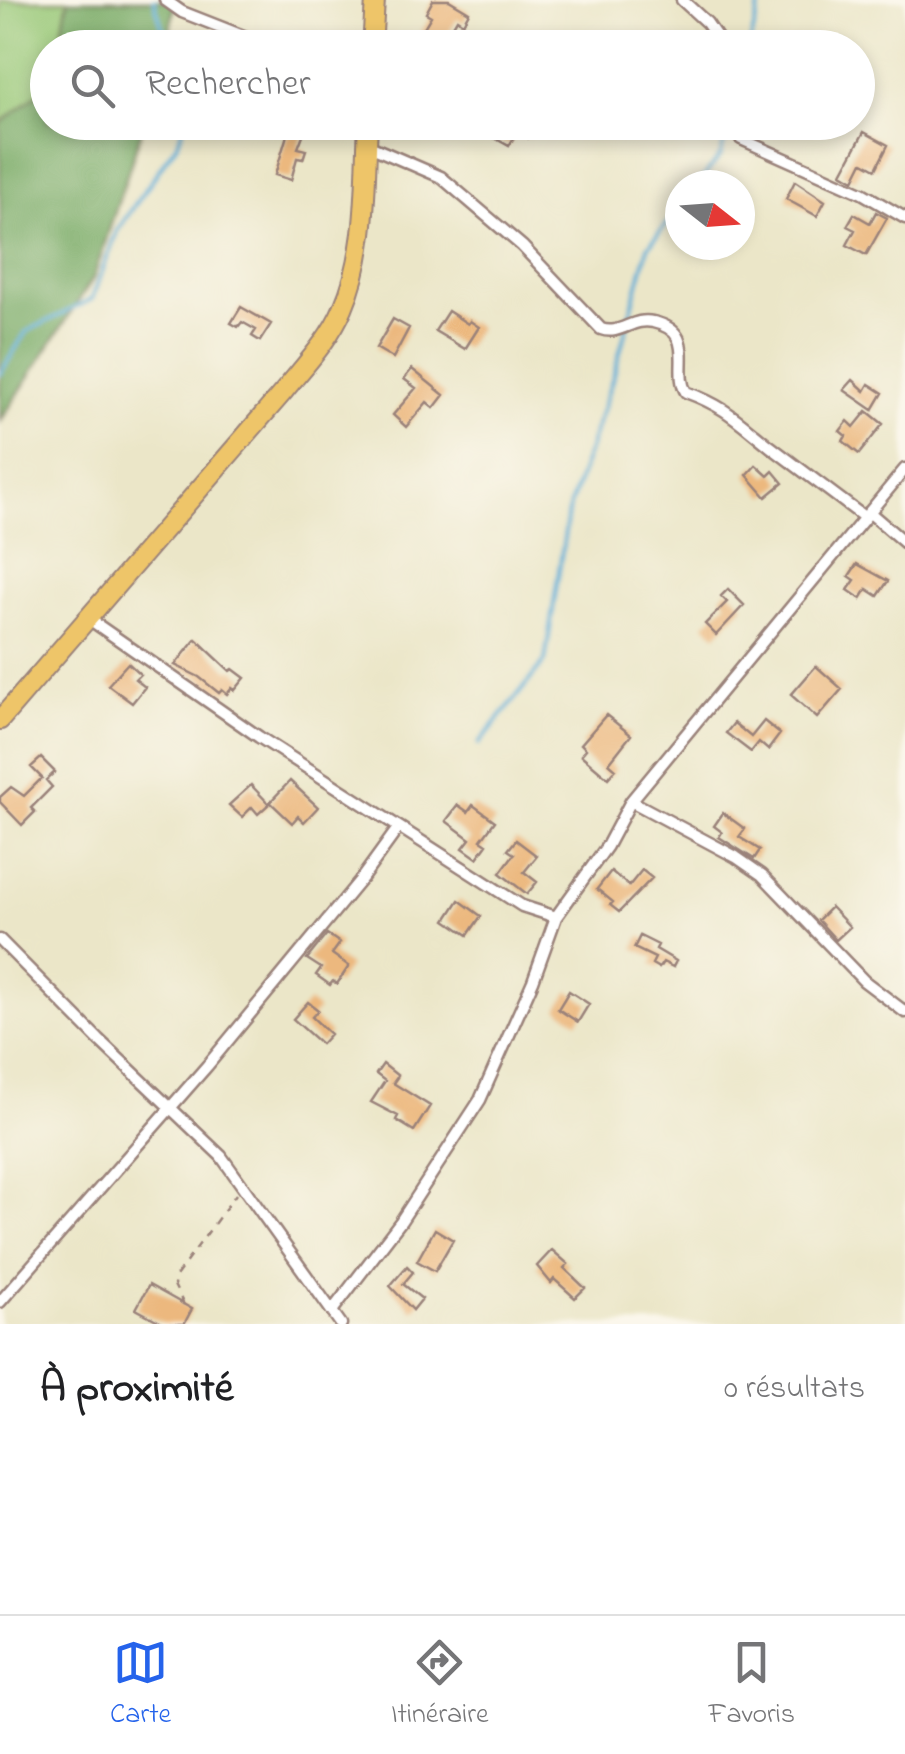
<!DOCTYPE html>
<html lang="fr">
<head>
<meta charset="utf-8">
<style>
  :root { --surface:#fff; --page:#f6f6f6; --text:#202124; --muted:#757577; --line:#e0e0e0; --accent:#2563eb }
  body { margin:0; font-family:"Indie Flower",sans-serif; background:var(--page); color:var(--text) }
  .compass { position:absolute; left:665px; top:170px; width:90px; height:90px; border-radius:50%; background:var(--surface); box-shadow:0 5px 15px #0003; rotate:107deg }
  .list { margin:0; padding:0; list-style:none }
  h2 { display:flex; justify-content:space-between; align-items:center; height:130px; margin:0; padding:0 40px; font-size:42px }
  h2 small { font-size:32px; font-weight:400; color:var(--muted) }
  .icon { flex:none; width:55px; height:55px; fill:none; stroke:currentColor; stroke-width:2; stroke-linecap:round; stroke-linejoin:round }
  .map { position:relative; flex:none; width:905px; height:1324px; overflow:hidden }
  .search { position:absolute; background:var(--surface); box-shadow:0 5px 15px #0003; left:30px; right:30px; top:30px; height:110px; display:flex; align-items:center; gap:25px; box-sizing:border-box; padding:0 35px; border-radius:55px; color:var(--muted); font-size:38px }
  .sheet { height:290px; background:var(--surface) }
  nav { display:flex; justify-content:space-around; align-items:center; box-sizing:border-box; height:140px; border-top:2px solid var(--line); background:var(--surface); font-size:28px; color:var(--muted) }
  nav a { display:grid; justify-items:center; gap:5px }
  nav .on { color:var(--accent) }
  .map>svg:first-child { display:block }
  .green { fill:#98c877; stroke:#717451; stroke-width:2.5 }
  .forest { fill:#7aac68; stroke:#62664a; stroke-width:2.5 }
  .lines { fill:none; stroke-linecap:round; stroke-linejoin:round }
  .stream { stroke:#5cadd7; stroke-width:4 }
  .building { fill:#ecb87e }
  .minor-casing { stroke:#9a827a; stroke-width:15 }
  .trunk-casing { stroke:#9a827a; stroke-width:22 }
  .path { stroke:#9a827a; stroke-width:2.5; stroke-dasharray:8 8; stroke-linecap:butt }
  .minor { stroke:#fff; stroke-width:10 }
  .trunk { stroke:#eec569; stroke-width:18 }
</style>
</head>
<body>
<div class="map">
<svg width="905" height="1324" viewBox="0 0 905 1324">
  <rect width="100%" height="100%" fill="#fbf7ec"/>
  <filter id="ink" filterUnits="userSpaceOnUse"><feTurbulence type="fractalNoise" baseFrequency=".01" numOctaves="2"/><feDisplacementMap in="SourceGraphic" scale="20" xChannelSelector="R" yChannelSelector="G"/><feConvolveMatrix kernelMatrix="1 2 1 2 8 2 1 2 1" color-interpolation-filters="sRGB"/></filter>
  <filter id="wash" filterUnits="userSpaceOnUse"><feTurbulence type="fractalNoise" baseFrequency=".0048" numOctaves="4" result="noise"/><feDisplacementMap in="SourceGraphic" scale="40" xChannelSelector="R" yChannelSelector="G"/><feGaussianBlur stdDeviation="2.25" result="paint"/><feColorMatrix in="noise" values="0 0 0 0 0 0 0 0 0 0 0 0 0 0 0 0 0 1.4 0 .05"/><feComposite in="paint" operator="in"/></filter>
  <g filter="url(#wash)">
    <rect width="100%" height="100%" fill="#ebe6c8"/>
    <path class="green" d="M0,0H68L59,47L48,48L47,86L0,124Z"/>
    <path class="forest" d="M68,0H175L168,47L59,48Z
      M47,86L48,122L144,123L94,277L0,422V124Z"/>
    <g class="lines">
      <path class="stream" d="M154,0L162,27L177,48
        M749,48L761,0
        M697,185L721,155L729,122
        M0,374L26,332L92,299L117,231L178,142L185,122
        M479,744L545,661L568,512L614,374L648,247L680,207"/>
    </g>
    <g id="blocks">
      <path class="building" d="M433,0H449L469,12L463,23L457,19L440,48H412L431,16L426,13Z
        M291,122H308L298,148L306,150L303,159L297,158L291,180L275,175Z
        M498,122H536L528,138L517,132L509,146L491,136Z
        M864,132L888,145L876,169L863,162L854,180L842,173Z
        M795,181L825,201L817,216L786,199Z
        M876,212L887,218L866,255L847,245L855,230L847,226L854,214L870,223Z
        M241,307L271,324L260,341L252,336L256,330L242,322L238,327L231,323Z
        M448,311L468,324L470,321L479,327L465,349L435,331Z
        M393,319L409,328L393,358L376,348Z
        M412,369L444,395L434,408L427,402L406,427L393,415L416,388L404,379Z
        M853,380L865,391L869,384L883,393L873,410L844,390Z
        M867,411L883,424L859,454L843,441L846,436L840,431L848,421L854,427Z
        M756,465L768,476L773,471L783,483L766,497L747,475Z
        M857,564L888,581L878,596L867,589L861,599L848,590L855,580L849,576Z
        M728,589L744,605L716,635L705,624L727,602L721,596Z
        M196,639L230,671L233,669L245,678L235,690L232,688L227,694L222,690L219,693L199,677L175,665Z
        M128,663L140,674L135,679L145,687L132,703L108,685Z
        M816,666L842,689L817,718L791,695Z
        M606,715L631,735L609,763L616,769L608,778L581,755L586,749L581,744Z
        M764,721L780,734L768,750L759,742L751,752L726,733L734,723L751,737Z
        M41,758L55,772L46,780L52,787L31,808L35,812L22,825L0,802V797L11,787L24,796L42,778L31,767Z
        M290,781L318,807L304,822L298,816L292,823L270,802Z
        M251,785L269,804L258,814L252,807L242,817L229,805Z
        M458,805L468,812L473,805L495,821L481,840L487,844L477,858L463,848L470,839L446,821Z
        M723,813L745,829L739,837L760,850L754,859L719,837L722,832L714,826Z
        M516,840L537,856L524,872L537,882L527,894L500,873L514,854L508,850Z
        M642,870L652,878L619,912L610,905L613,902L597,889L611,871L629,886Z
        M459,900L481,916L468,935L446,920Z
        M831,907L850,927L836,940L818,920Z
        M327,934L340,943L332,954L349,966L337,984L333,981L330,985L316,975L321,968L307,959Z
        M640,936L658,945L656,949L676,961L673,967L663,962L659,968L652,964L655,958L634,948Z
        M569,991L589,1004L578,1022L558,1009Z
        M308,1002L318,1010L312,1017L330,1034L321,1044L293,1019Z
        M383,1064L398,1076L393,1083L430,1106L414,1131L396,1120L398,1116L371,1102L385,1081L376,1074Z
        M435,1229L453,1240L435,1271L417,1261Z
        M552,1250L568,1264L564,1268L585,1288L575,1298L554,1279L551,1283L537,1266Z
        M407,1266L413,1272L403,1284L422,1299L413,1310L390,1286Z
        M149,1285L192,1309L184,1324H164L136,1309Z"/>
    </g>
  </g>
  <g filter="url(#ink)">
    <use href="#blocks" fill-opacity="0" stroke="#9a827a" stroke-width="2.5"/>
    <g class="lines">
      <defs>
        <path id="minor" d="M165,0L182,12L274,48
          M682,0L707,23L724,48
          M735,122L741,139L862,193L905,218
          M367,145L441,177L522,246L601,329C620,336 633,317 653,322C699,332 672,370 686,392C727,407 739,422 771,447C802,470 833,494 864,517
          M869,512L905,543
          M89,619L259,737L522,906L556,917
          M631,801L736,857L762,875L864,981L905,1012
          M0,940L99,1040L221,1156L341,1324
          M0,1302L207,1066L362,878L399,827
          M332,1311L401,1221L480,1100L533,981L556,917L607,846L631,801L905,469"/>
        <path id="trunk" d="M372,48L375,0
          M0,720L284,391C305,365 330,339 343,308C368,251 365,183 368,122"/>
      </defs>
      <use href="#minor" class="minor-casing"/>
      <use href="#trunk" class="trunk-casing"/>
      <path class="path" d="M184,1305L174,1285L176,1276L236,1194"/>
      <use href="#minor" class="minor"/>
      <use href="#trunk" class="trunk"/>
    </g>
  </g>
</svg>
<svg class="compass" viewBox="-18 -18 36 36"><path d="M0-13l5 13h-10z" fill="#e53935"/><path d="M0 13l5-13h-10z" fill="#757577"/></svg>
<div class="search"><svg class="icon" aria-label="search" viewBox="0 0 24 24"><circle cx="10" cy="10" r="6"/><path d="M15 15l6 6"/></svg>Rechercher</div>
</div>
<section class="sheet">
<h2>À proximité<small>0 résultats</small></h2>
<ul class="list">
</ul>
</section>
<nav>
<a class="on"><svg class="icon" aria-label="map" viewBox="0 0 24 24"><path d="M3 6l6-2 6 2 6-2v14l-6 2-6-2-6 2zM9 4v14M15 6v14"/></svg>Carte</a>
<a><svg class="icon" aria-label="directions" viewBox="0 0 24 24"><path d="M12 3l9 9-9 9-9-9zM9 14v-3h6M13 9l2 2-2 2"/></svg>Itinéraire</a>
<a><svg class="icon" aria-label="saved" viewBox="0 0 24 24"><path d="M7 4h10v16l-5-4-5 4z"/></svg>Favoris</a>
</nav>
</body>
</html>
